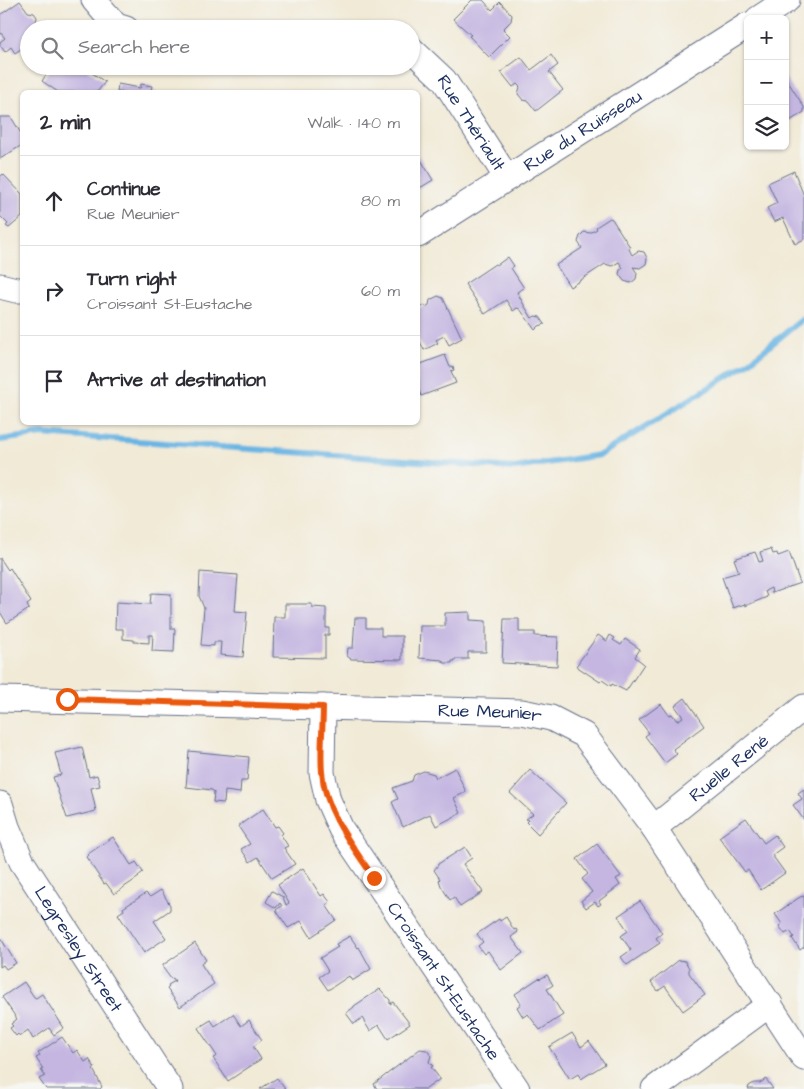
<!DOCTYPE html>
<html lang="en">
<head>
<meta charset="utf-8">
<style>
  :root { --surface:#fff; --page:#f2f2f3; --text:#2b2b33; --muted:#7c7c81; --line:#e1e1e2 }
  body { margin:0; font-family:"Architects Daughter",sans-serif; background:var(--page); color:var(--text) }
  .controls { position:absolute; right:15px; top:15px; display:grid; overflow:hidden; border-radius:8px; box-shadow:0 1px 4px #0004 }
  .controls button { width:45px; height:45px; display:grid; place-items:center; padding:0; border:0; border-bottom:1px solid var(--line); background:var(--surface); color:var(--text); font:25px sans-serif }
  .stop { position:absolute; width:15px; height:15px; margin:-11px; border:4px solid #ea580c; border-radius:50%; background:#fff }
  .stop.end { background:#ea580c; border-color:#fff; box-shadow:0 1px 5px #0008 }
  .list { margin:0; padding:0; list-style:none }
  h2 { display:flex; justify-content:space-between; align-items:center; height:65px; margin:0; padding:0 20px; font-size:21px }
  h2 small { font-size:16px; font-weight:400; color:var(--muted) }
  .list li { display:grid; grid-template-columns:32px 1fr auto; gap:15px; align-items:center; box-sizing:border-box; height:90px; padding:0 20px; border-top:1px solid var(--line) }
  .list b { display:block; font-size:19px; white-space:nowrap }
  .list p { margin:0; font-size:16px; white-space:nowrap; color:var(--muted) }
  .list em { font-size:16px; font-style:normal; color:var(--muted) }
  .icon { flex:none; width:28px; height:28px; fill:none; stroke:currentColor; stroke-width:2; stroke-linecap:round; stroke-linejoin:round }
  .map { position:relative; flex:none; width:804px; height:1089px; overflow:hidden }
  .search { position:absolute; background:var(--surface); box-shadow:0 1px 4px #0004; left:20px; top:20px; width:400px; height:55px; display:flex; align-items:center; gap:12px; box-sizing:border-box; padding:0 18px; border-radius:28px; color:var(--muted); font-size:19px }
  .panel { position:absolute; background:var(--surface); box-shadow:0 1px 4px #0004; left:20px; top:90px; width:400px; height:335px; border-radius:8px }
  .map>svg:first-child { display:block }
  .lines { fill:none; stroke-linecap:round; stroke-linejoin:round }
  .stream { stroke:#6ab5e3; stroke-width:6 }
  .building { fill:#c4b6e1 }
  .minor-casing { stroke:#667088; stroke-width:27 }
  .minor { stroke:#fff; stroke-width:25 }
  .route { stroke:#ea580c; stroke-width:6 }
  .labels { text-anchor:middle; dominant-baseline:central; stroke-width:4.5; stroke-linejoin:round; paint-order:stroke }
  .street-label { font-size:18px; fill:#1b2f5e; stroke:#f6f6f2 }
</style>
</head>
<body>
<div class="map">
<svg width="804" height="1089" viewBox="0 0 804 1089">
  <rect width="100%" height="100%" fill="#f6f6f2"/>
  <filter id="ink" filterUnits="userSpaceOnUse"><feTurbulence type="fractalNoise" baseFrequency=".02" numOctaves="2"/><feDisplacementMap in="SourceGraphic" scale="10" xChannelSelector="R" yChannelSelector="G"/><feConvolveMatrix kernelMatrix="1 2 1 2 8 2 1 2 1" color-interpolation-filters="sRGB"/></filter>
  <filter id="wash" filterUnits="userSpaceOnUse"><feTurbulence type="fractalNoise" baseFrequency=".0096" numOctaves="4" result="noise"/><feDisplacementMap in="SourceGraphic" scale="20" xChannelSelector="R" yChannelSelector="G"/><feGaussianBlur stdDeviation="1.12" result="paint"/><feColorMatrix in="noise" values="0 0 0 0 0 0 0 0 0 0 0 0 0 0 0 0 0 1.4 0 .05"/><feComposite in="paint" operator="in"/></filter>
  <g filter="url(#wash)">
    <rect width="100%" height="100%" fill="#f1ead7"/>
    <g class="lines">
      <path class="stream" d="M0,440L42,434L514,468L600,455L747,364L804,318"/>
    </g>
    <g id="blocks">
      <path class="building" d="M472,0H483L492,10L500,2L512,15L511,21L503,29L510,36L489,57L469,36L471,35L453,19Z
        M20,1L28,12L34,13L37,17L35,26L38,29H29V39L25,42L27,45L15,53L11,47L5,52L0,45V42L5,38L0,32V15Z
        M551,55L558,65L549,72L563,90L536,111L528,101L523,100L518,94L520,87L517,84L513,87L501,72L521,57L531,70Z
        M52,66H77L79,68L82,66L105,82L97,92H58L42,81Z
        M785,77L804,107V112L785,124Z
        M118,84L140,88L141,84L152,86L151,90L158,92H117Z
        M0,117H11L22,135V145L0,159Z
        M418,155L433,180L418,189Z
        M794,171L804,196V239L795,244L783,218L774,222L767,208L777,203L768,183Z
        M3,174L22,194V217L9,228L6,226L8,224L0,216V177Z
        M610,218L612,219L630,247L629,249L632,255L638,251L644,252L647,258L646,264L640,268L633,267L637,273L636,279L631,283L624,281L619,274L620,270L623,268L619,262L612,266L605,264L570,287L556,265L582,248L578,242L580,236L584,232L590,233L597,229L596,227Z
        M508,257L514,266L511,268L524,288L517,292L524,305L532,318L535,316L540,317L545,324L539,326L535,330L520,309L517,308L513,311L506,300L485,314L465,284L495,264L497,265Z
        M438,296L443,298L462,338L449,345L444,336L436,340L438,343L424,350L418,338V309L425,305L426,307L429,305L430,300Z
        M445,355L450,367L453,366L454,370L451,371L456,383L421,396L418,387V365Z
        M771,549L773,554L777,553L778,556L789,552L800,583L772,593L771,588L765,591L767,597L745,606V604L733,608L722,577L739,572L734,559L755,552L759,562L763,561L760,552Z
        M0,558L8,570L10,568L31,602L27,605L29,609L7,623L0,612Z
        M200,572L238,575L235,611L247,612L243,657L220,655L221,642H214V646L201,645L204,608L199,596Z
        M152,593L171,594V629H175L174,652L152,651L153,635H149V643L134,642V640L123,639V629H115L116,602L150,604L151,595Z
        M285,604H312V607L326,608V628H329V635H325V658L273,657L274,617H285Z
        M470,612V620L486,621V652H468V659H455V661H452V663H444L442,660L419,658L420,626H445V613Z
        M355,618H366V628H381V636H402V660L351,659L347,656L348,648H353Z
        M504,619H519V632H535V636L558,637L557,666L502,663Z
        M598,635L607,641L610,635L615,638L613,640L621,645L625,639L640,649L635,657L644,664L626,691L612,684L611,686L602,680L600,682L576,666Z
        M685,698L704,726L673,749L677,754L665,763L645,736L649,733L639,720L661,704L669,715L672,714L677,721L683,717L675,706Z
        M82,747L89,777L97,775L100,786L91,788L96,811L67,818L53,777L61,775L55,753Z
        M189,751L249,757L247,781H241L240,793L225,791L224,803L213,802L214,792L212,790L186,787Z
        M455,768L466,792L454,798L461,813L436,826L430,814L403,827L392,802L398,799L393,788L412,781L414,775L424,771L434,774L436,778Z
        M530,770L566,803L538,834L526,822L528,820L526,819L533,814L510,793Z
        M804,789V820L793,805L802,799L798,793Z
        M263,809L275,827L278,826L283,833L281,835L288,846L284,848L295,864L272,878L258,857L250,862L241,849L250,844L238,826Z
        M746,818L764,843L775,835L783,847L772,855L785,873L761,890L748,870L745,872L719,837Z
        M113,837L131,865L136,862L143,872L138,876L139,877L114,894L106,883L104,884L86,857L89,855L88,854Z
        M597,844L621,876L616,879L620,885L599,901L601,904L598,906L595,902L586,908L581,901L592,892L582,879L588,874L577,859Z
        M465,847L472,858L463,864L483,892L460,907L454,897L450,900L441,886L439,880L440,879L434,870L438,865V864Z
        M303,868L321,896L324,894L330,902L326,905L336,920L311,937L301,921L288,928L276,910L282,906L280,903L276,908L266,902L272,891L283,897L286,905L289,903L278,885Z
        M161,890L170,905V910L154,921L166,938L144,953L118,914L124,910L123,908L146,893L150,897Z
        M804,896V947L800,950L792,938L794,937L790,931L785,934L779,926L782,924L775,914L800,897Z
        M640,901L662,933L656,938L660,943L627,965L621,957L631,950L621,936L628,931L618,916Z
        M506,917L514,930L516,929L518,932L511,937L523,953L501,970L488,951L484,954L478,946L483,942L477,934L499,919L500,921Z
        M350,936L358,948L359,947L371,969L352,981L349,976L328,990L319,977L328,971L320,958L338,947L336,944Z
        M0,937L16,963L6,969L3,965L0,967Z
        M195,943L206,960L201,964L214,984L180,1007L167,989L169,987L168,985L175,981L173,978L171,979L163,968V965Z
        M679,960L685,961L689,968V973L705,995L683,1011L665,986L658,991L651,982Z
        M547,975L553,985L547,989L563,1015L540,1030L528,1014L523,1017L517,1007L521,1004L515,994L539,978L540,979Z
        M24,982L34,997L36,998L42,994L64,1028L54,1035L49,1028L33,1039L28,1030L20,1036L18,1034L16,1036L10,1028L13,1026L11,1024L17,1019L2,997Z
        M380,989L390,1000V1004L393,1002L410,1024L388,1039L379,1025L370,1031L362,1018L354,1024L346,1013L354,1007V1006Z
        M233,1014L241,1026L249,1020L256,1031L262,1040L254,1046V1048L261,1059L228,1081L213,1058L217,1056L198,1028L211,1020L215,1026Z
        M572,1033L581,1047L589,1041L605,1064L581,1079L578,1074L570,1079L549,1047Z
        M62,1037L73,1053L77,1050L85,1062L89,1059L95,1068L93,1069L102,1087L100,1089H46L39,1079L45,1076L41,1070L43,1069L36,1058L40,1056L38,1053Z
        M420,1049L427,1050L431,1056L429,1062L433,1066L431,1067L440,1079L426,1089H377L374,1084Z
        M277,1078L285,1089H260Z
        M766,1079L773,1089H748L749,1086L754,1083H760Z"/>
    </g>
  </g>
  <g filter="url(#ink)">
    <use href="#blocks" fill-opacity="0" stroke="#667088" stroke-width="1"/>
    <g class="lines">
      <defs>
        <g id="minor">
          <path d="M94,0L116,26L126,29"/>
          <path d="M758,19L787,0"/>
          <path id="s1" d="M411,49L444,80L507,178"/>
          <path id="s2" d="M418,235L748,25"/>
          <path d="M0,286L16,290H22"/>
          <path id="s3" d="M0,699L522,712L551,718L584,735L654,828L804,1058"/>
          <path id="s4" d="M323,707L322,773L328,800L341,829L517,1089"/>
          <path id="s5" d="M0,804L7,827L22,862L170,1089"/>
          <path id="s6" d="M654,828L804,707"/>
          <path d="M654,1089L770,1004"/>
        </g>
      </defs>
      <use href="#minor" class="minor-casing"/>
      <use href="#minor" class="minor"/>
    </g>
  </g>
  <g class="lines" filter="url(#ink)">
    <path class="route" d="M67,699L323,707C323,728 320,751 322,772C325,812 352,845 374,878"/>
  </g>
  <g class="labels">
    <g class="street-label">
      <text stroke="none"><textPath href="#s1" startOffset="96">Rue Thériault</textPath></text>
      <text stroke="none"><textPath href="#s2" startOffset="195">Rue du Ruisseau</textPath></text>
      <text stroke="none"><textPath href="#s3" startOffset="490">Rue Meunier</textPath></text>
      <text stroke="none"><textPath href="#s6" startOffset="96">Ruelle René</textPath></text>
      <text stroke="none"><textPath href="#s5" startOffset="166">Legresley Street</textPath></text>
      <text stroke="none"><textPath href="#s4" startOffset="309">Croissant St-Eustache</textPath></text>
    </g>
  </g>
</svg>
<div class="controls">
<button>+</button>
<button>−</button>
<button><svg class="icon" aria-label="layers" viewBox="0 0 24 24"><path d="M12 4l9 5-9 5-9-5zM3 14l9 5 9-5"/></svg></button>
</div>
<div class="stop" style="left:67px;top:699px"></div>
<div class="stop end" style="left:374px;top:878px"></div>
<div class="search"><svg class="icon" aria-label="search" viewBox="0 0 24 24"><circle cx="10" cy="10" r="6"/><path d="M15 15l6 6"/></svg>Search here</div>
<section class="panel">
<h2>2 min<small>Walk · 140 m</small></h2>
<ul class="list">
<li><svg class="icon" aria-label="ahead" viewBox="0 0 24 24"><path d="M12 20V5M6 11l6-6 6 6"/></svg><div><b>Continue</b><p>Rue Meunier</p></div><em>80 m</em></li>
<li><svg class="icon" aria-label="right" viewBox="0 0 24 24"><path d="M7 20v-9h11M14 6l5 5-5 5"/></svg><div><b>Turn right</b><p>Croissant St-Eustache</p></div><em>60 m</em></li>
<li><svg class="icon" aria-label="arrive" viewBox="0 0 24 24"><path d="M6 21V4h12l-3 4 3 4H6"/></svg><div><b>Arrive at destination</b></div></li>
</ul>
</section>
</div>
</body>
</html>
